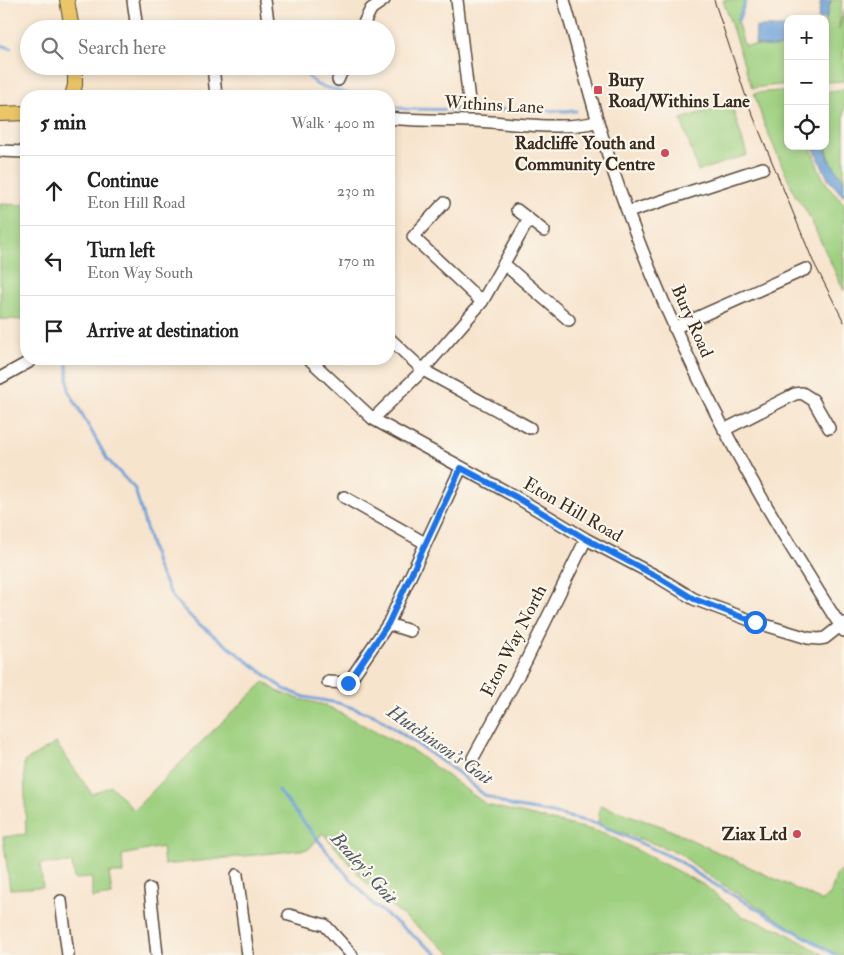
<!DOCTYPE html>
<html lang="en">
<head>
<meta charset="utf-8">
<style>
  :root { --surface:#fff; --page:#f6f6f6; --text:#222; --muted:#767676; --line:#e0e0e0 }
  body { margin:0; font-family:"IM FELL Double Pica",serif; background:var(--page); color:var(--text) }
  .controls { position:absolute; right:15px; top:15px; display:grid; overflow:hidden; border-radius:10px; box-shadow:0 2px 8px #0003 }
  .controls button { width:45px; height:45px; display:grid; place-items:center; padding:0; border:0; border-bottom:1px solid var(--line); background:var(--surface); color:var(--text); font:25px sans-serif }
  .stop { position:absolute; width:15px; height:15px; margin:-11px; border:4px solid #1a73e8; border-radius:50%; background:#fff }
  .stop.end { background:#1a73e8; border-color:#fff; box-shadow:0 1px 5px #0008 }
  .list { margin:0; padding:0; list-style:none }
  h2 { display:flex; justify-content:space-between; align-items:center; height:65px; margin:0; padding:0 20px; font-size:21px }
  h2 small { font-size:16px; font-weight:400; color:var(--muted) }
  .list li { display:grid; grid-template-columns:32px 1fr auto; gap:15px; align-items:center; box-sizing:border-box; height:70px; padding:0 20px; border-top:1px solid var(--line) }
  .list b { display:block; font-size:19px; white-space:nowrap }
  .list p { margin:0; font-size:16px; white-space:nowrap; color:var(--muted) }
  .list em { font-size:16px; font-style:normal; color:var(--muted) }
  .icon { flex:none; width:28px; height:28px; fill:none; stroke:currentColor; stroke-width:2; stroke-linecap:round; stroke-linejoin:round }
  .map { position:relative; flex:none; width:844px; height:955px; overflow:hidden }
  .search { position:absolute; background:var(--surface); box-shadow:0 2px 8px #0003; left:20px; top:20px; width:375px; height:55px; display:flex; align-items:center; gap:12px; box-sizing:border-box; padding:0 18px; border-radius:28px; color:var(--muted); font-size:19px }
  .panel { position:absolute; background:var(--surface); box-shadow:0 2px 8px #0003; left:20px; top:90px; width:375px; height:275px; border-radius:20px }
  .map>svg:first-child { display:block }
  .green { fill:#9ed080; stroke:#6c7d4f }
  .water { fill:#6da0d8; stroke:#54657b }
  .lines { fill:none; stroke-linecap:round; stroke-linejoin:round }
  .stream { stroke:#6da0d8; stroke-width:3 }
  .minor-casing { stroke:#574638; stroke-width:14 }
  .major-casing { stroke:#574638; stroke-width:16 }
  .minor { stroke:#fff; stroke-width:11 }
  .major { stroke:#ebc669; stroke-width:14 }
  .tram { stroke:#3b2a1e; stroke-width:1 }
  .route { stroke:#1a73e8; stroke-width:6 }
  .poi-dot { fill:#d1495b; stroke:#fbf7ec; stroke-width:2 }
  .labels { text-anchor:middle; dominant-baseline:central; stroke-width:4.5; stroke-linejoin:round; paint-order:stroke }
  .poi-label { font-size:18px; font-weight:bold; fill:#3b2a1e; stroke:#fbf7ec; text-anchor:end }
  .street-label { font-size:18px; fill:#3b2a1e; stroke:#fbf7ec }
  .water-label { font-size:19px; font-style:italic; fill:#4f5968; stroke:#fbf7ec }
</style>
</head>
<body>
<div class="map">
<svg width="844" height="955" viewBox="0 0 844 955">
  <rect width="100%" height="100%" fill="#fbf7ec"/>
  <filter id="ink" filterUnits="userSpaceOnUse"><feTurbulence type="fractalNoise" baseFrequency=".02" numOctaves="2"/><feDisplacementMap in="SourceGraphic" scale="10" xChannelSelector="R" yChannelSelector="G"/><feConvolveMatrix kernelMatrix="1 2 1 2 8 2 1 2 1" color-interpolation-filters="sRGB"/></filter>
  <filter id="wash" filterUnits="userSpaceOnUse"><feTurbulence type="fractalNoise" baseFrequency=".0096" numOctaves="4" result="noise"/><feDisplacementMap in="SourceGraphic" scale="20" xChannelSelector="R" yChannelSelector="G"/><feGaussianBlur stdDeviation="1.12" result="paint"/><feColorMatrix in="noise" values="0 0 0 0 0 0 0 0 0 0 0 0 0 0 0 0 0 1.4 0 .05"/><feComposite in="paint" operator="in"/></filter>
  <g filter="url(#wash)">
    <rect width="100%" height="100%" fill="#f7e4cd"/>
    <path class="green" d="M723,0H745L737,20L744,45L788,47V84L752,88Z
      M831,0H842L839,29L844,10V81L825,82V23Z
      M844,89V181C819,152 825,128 825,92Z
      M778,91L788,92V146H811C817,168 826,189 844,203V291L807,212L795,195L764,124L754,93Z
      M731,103L747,155L698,171L681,119Z
      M0,204L26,205V320L0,319Z
      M264,682L277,691L299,699L325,705L416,753L487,805L604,833L704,885L742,916L781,930L824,955H453L377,895L323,833L309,849L164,865L162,847L122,855L123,873H109L112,895L92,898V878L74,879L72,863L40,864L43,887L10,889L3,837L26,834L24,762L56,743L92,794L111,786L134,810L195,748Z
      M600,805L664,827L822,901L830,895L837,873L844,870V955H836L825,949L711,877L677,852L598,824Z"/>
    <path class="water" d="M821,0H831L825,23V19H818Z
      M756,27H788L787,46L772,47L755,44Z
      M813,146H825L829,159L844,181V197L828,179Z"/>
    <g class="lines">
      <path class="stream" d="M738,21L746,0
        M0,45L11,48
        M295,66L302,70L317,85L358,96
        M389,105L405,109L576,111
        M67,359L69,391L107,459L135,489L157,567L173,598L195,621L284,689L305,697L338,703L376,716L459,773L484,795L511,806L548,812L598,824L678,860L702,877L836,955
        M278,790L339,866L374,905L438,955"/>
    </g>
  </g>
  <g filter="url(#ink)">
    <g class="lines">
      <defs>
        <path id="minor" d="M133,0L137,29
          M265,0L269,29
          M457,0L469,101
          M564,0C584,71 602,144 628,213C674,338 733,455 804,568C817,589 830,611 844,631
          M361,29L371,9L384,0
          M213,66L216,96
          M338,80L344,66
          M389,118C417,121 446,120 474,121C508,122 566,132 598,121
          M0,151L26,152
          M444,203L413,237L482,302
          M517,210L544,231
          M628,212L763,168
          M504,264L569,320
          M674,328L806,269
          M389,338L423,370L530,428
          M309,359L373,419L516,497L586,539L658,577L694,599L755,622L808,638L819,639L825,638L844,623
          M0,378L29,362
          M373,419L423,370L482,302L529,219
          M724,430L795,394L802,393L813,400L829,428
          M344,497L425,543
          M388,624L410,631
          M328,682L348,683L388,624L461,468
          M473,758L526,661L586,539
          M237,875L248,955
          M150,889L157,955
          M61,901L68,955
          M289,915L325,925L352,955"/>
        <path id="major" d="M67,0L72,29
          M72,96L75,85V66
          M0,114L26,113"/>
      </defs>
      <use href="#minor" class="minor-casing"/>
      <use href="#major" class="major-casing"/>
      <use href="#minor" class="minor"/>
      <use href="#major" class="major"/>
      <path class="tram" d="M714,0L749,106L813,261L844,322"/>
    </g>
  </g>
  <g class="lines" filter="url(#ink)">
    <path class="route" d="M348,683L388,624L461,468L516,497L586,539L658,577L694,599L755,622"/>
  </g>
  <g class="poi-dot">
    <rect x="593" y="85" width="10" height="10" rx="2.5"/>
    <circle cx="665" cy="153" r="5"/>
    <circle cx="797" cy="834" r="5"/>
  </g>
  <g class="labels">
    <g class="poi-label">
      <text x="608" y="80" text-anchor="start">Bury<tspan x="608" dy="21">Road/Withins Lane</tspan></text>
      <text x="655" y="143">Radcliffe Youth and<tspan x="655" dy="21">Community Centre</tspan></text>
      <text x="787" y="834">Ziax Ltd</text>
    </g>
    <g class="street-label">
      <text transform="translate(494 105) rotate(3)">Withins Lane</text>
      <text transform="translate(692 321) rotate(66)">Bury Road</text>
      <text transform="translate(573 510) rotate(30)">Eton Hill Road</text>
      <text transform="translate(514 641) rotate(-63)">Eton Way North</text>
    </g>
    <g class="water-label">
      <text transform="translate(440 745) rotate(35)">Hutchinson's Goit</text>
      <text transform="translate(364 868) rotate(48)">Bealey's Goit</text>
    </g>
  </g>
</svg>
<div class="controls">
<button>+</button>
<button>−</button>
<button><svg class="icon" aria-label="locate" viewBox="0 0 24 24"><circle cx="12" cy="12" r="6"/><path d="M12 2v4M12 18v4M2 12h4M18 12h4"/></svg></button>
</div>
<div class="stop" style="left:755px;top:622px"></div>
<div class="stop end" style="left:348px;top:683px"></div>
<div class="search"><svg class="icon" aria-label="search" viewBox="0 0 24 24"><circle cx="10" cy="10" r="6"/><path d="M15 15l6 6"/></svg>Search here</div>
<section class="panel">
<h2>5 min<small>Walk · 400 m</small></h2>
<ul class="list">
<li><svg class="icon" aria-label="ahead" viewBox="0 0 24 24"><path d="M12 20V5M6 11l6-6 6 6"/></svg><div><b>Continue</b><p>Eton Hill Road</p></div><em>230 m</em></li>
<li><svg class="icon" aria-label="left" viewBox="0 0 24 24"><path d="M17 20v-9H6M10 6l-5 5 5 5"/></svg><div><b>Turn left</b><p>Eton Way South</p></div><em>170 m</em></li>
<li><svg class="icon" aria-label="arrive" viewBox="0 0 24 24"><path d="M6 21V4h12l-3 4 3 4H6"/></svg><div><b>Arrive at destination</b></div></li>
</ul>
</section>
</div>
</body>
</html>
